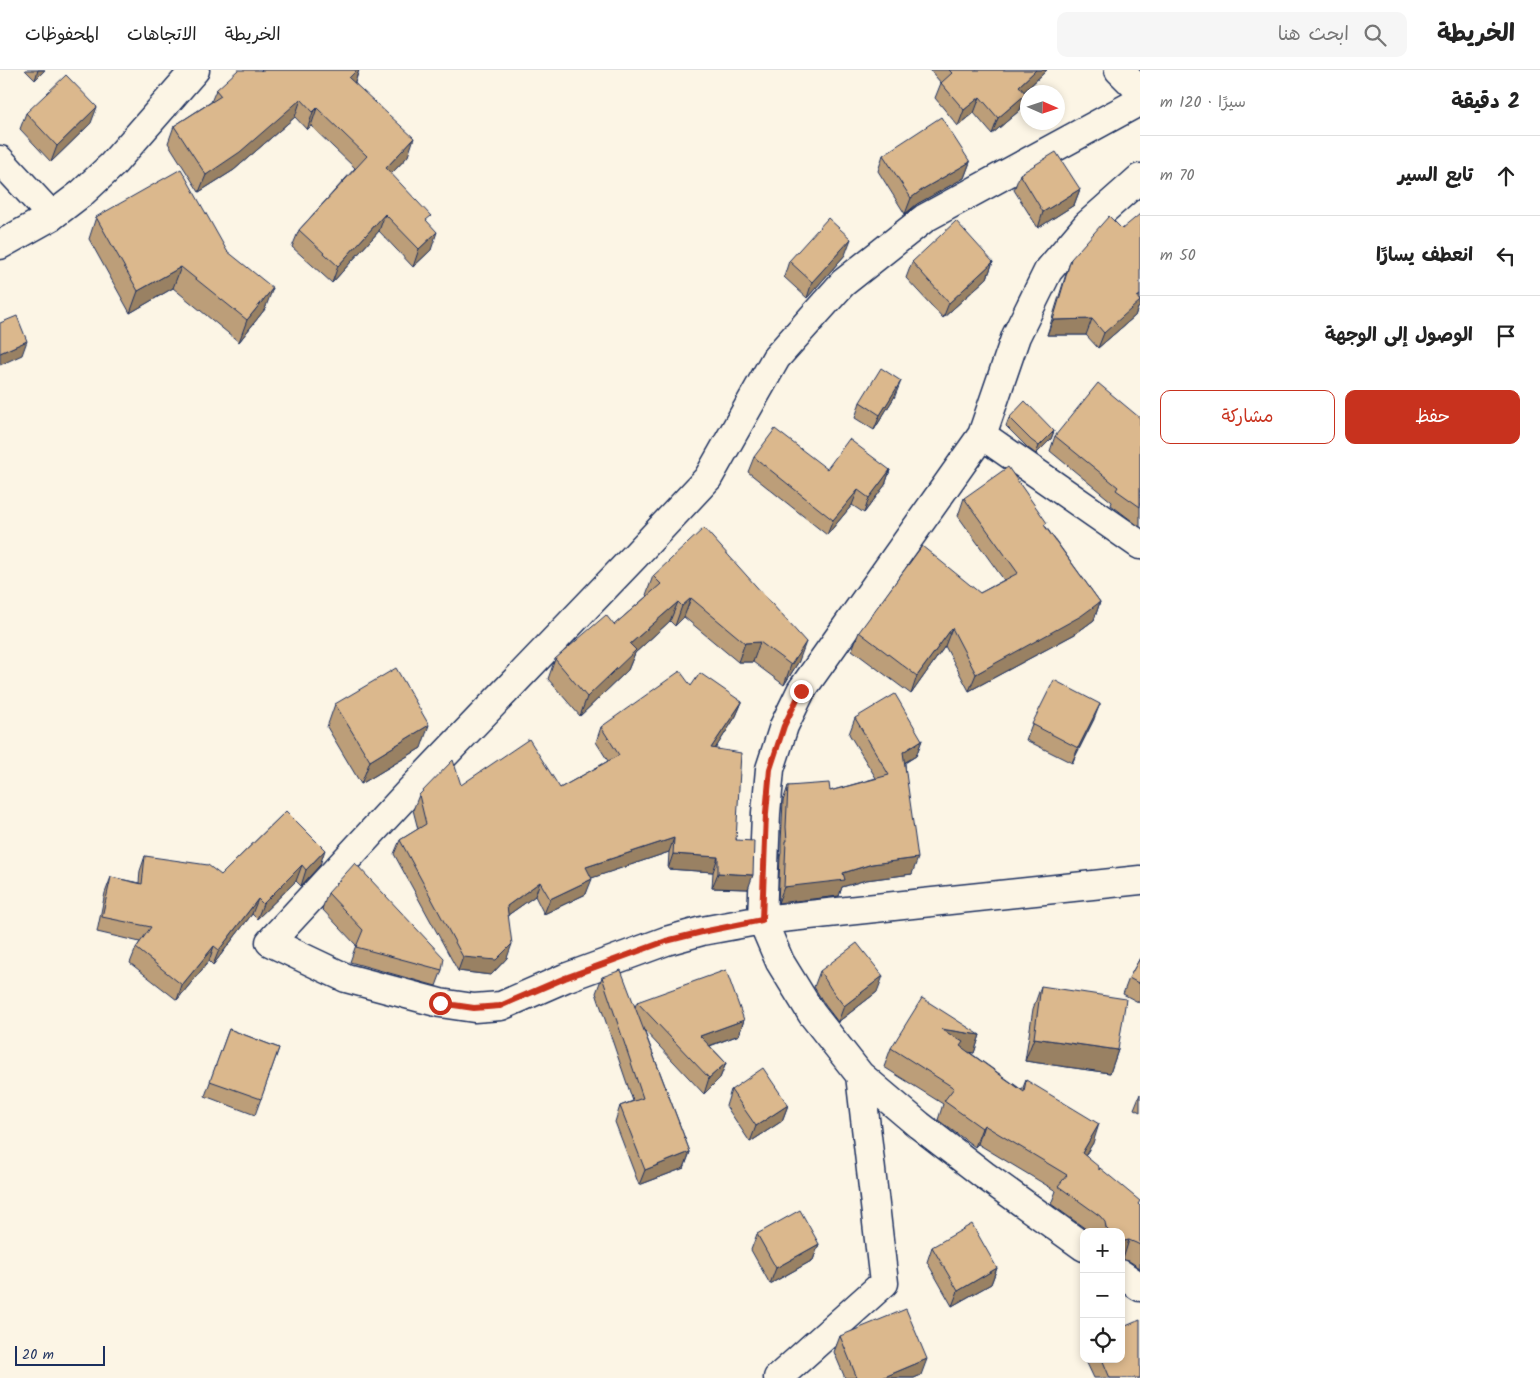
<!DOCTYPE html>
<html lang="ar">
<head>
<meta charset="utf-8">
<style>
  :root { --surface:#fff; --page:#f6f6f6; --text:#222; --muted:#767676; --line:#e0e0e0; --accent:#c8321e }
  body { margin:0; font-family:Kalam,"Playpen Sans Arabic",sans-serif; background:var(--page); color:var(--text); direction:rtl }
  .controls { position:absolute; right:15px; bottom:15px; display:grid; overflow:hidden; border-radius:10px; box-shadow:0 2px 8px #0003 }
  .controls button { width:45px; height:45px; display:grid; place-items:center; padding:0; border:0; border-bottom:1px solid var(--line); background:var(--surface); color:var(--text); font:25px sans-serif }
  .compass { position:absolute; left:1020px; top:15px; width:45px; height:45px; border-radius:50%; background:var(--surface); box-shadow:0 2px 8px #0003; rotate:93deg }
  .scale { position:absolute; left:15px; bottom:12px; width:90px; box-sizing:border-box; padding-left:5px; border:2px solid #1b2f5e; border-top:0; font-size:14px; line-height:18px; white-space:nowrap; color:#1b2f5e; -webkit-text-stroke:4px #fcf5e5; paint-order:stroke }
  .stop { position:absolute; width:15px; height:15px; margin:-11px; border:4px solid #c8321e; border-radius:50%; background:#fff }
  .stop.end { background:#c8321e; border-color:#fff; box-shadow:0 1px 5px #0008 }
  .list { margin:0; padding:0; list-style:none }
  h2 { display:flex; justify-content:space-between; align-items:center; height:65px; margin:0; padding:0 20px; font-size:21px }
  h2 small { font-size:16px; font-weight:400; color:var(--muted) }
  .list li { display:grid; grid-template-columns:32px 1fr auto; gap:15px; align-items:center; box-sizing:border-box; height:80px; padding:0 20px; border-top:1px solid var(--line) }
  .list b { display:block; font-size:19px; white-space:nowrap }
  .list em { font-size:16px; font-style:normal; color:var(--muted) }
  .actions { display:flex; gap:10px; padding:15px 20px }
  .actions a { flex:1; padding:11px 0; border:1px solid var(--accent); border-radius:10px; text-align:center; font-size:18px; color:var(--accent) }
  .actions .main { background:var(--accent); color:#fff }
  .icon { flex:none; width:28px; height:28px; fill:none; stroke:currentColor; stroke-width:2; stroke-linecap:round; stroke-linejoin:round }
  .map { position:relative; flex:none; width:1140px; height:1308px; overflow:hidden; direction:ltr }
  header { display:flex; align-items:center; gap:30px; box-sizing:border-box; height:70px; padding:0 25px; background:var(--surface); border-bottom:1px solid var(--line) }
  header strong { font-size:24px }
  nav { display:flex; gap:28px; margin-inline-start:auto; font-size:18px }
  .search { width:350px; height:45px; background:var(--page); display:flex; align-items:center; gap:12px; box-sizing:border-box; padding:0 18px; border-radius:10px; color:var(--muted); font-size:19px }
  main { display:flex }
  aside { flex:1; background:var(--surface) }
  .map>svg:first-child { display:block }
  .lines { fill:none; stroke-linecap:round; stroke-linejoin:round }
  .minor-casing { stroke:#1b2f5e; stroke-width:31 }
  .minor { stroke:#fcf5e5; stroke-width:28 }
  .wall { fill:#bc9e79; stroke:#1b2f5e }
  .shaded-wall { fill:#998163; stroke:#1b2f5e }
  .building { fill:#dbb88d; stroke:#1b2f5e }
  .route { stroke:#c8321e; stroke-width:6 }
</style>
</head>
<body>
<header>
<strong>الخريطة</strong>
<div class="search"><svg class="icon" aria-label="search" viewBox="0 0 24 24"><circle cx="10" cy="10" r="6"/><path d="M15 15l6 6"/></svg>ابحث هنا</div>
<nav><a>الخريطة</a><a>الاتجاهات</a><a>المحفوظات</a></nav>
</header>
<main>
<aside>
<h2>2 دقيقة<small>سيرًا · 120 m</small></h2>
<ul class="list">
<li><svg class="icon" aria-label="ahead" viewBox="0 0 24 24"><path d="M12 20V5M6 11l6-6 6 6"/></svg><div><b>تابع السير</b></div><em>70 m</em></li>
<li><svg class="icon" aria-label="left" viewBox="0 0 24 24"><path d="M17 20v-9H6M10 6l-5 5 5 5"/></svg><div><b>انعطف يسارًا</b></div><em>50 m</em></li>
<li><svg class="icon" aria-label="arrive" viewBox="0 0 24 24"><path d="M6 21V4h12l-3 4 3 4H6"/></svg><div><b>الوصول إلى الوجهة</b></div></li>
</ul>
<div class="actions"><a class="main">حفظ</a><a>مشاركة</a></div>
</aside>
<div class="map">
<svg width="1140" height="1308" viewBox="0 0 1140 1308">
  <rect width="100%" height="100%" fill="#fcf5e5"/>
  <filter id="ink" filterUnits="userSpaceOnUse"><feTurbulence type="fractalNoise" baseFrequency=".02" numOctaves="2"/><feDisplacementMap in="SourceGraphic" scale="10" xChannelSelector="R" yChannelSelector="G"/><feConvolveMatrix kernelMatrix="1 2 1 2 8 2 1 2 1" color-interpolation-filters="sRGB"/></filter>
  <g filter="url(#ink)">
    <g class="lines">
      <defs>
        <path id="minor" d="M1119,0L1140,21
          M1140,31L925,148L843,213L776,288L708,408L635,486L407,724L270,872L346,908L440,933L474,938L501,936L565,908L666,871L702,861L762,850L1140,810
          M0,90L52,146
          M0,175L52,146L82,123L112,95L195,0
          M982,365L1140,475
          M1084,1177L984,1105L919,1055L860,1005L812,944L780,892L762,850L766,743L770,699L784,656L801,621L982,365L1016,266L1048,201L1087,155L1140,108
          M1121,1204L1140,1217
          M778,1308L884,1213L860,1005"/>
      </defs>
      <use href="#minor" class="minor-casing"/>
      <use href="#minor" class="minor"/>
    </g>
    <path class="wall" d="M25,0H45L35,10Z
      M262,0H359L355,13L408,86L391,104L428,153L431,180L413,197L379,161L332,213L292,177L299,160L355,98L311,56L307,60L295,47L234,100L199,122L168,73L174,56L211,32L216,20Z
      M930,0H1047L1024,22L1020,40L992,64L974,43L958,56L935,28L941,13Z
      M26,43L91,53L51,92L20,59Z
      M883,85L970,92L964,108L917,134L905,144L878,101Z
      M1020,104L1080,119L1074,135L1038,158L1014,120Z
      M96,147L227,181L265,239L239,272L173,218L130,243L89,169Z
      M1122,159L1138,238L1135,246L1098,278L1086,265H1047L1066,204L1071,189Z
      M845,185L807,228L784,207L789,191Z
      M912,192H993L987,208L943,248L906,208Z
      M895,326L874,360L855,348L860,332Z
      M1009,348L1054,361L1051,369L1036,384L1028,378L1006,356Z
      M1140,348V457L1111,435L1112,432L1050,381L1055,366Z
      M754,387L827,399L890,400L885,415L864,443L852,435L827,465L748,402Z
      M964,428L1046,457L1100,532L1094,550L1075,564L969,621L945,576L911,624L852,580L859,562L980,523L1004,510L958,446Z
      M653,506L799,591L784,615L753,592H738L684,547L675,556L670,551L635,583L628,600L580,646L548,609L555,589L614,555L647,526L646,525Z
      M691,616L742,632L736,646L715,679L748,819L712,818L713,802L668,799L669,782L591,808L586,824L544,844L535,826L508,845L507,888L491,905L458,901L394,784L400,770L418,759L413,740L419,725L461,715L560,718L608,691L596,672L601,657Z
      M335,634L421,678L361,714L327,657Z
      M855,648L922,670L916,686L905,693L912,804L866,810L842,817L839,826L778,833L780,787L781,783V773L783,731L788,716L830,721L876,708L849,664Z
      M1094,649L1072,693L1026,670L1032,654Z
      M286,741L320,795L301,816L296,811L257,849L252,844L213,895L209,891L177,930L130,893L136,878L140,872L97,862L105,823L111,807L139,813L140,801L145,786L221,805Z
      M328,823L442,900L436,916L350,892L356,875L322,839Z
      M1140,888V933L1123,924L1129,908Z
      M820,901L877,922L838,952L825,935L814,917Z
      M602,907L635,937L637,932L744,950L739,965L710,976L726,993L720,1008L704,1024L644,960L690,1082L684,1098L639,1115L615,1052L620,1036L633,1031L596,923Z
      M1041,916L1118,980L1110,1003L1025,991L1033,939Z
      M229,959L279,978L255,1045L205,1026Z
      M980,965L974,983L969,982L1022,1020L1026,1010L1093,1073L1085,1085L1099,1100L1140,1136V1198L1129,1191L1121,1189V1162H1090L1051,1134L1056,1121L978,1074L975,1077L938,1050L943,1034L884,997L891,978Z
      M731,1020L788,1035L782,1051L750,1072L726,1036Z
      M1140,1024V1042L1134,1039Z
      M757,1164L819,1174L813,1190L770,1214L751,1180Z
      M932,1177L997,1198L991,1214L952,1236L927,1192Z
      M840,1266L921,1305L914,1308H845L834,1282Z
      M1087,1289H1121L1140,1308H1094L1086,1291Z"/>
    <path class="shaded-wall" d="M38,0H45L35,10Z
      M357,0H359L354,14L349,8Z
      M1036,0H1047L1013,32L1019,16Z
      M1026,24L1020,40L992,64L998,48Z
      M980,27L974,43L958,56L964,40Z
      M301,29L295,47L234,100L199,122L206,105Z
      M97,37L91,53L51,92L57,76Z
      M317,38L311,56L307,60L313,42Z
      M414,68L408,86L380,116L386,98Z
      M970,92L964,108L917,134L905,144L911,128L923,119Z
      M1080,119L1074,135L1038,158L1043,142Z
      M385,144L379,161L332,213L338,196Z
      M437,162L431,180L413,197L419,179Z
      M851,169L845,185L807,228L812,212Z
      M993,192L987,208L943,248L949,233Z
      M181,197L173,218L130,243L138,221Z
      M273,218L265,239L239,272L247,250Z
      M1140,225V236L1138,238L1135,246L1098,278L1104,263Z
      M1092,249L1086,265H1047L1053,250Z
      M27,271L22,285L0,295V283Z
      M901,311L895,326L874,360L880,345Z
      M1054,361L1051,369L1036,384L1039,376Z
      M890,400L885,415L864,443L869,428Z
      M858,420L852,435L827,465L833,450Z
      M691,528L684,547L675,556L682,536Z
      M678,532L670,551L635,583L628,600L580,646L587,627L630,574Z
      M1100,532L1094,550L1075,564L969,621L976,604Z
      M952,558L945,576L911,624L917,606Z
      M760,572L753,592H738L745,573Z
      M806,572L799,591L784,615L791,595Z
      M742,632L736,646L706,693L711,678Z
      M1100,634L1094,649L1072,693L1078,678Z
      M429,655L421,678L361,714L370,691Z
      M922,670L916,686L897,697L903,682Z
      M674,768L669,782L580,812L586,797Z
      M325,780L320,795L301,816L306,800Z
      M673,784L718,787L713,802L668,799Z
      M918,788L912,804L866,810L842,817L839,826L778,833L784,817L843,803L872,794Z
      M302,795L296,811L257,849L263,834Z
      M718,803L753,805L748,819L712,818Z
      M592,809L586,824L544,844L550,829Z
      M540,812L535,826L501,850L507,836Z
      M258,829L252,844L213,895L219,880Z
      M512,874L507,888L491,905L458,901L463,887Z
      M214,876L209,891L177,930L182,915Z
      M883,906L877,922L838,952L844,936Z
      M744,950L739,965L695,981L700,966Z
      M941,959L980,965L974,983L959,981Z
      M1034,968L1118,980L1110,1003L1025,991Z
      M726,993L720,1008L704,1024L709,1008Z
      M788,1035L782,1051L750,1072L756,1056Z
      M1099,1054L1093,1073L1076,1101L1082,1083Z
      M984,1055L978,1074L975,1077L982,1058Z
      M690,1082L684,1098L639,1115L645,1100Z
      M1129,1170L1123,1189H1121V1178L1124,1171Z
      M819,1174L813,1190L770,1214L776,1198Z
      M997,1198L991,1214L952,1236L958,1221Z
      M927,1289L921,1305L914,1308H882Z"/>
    <path class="building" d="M238,0H261V1L262,0H357L349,8L414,68L386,98L431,146L426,150L437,162L419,179L385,144L338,196L299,160L367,86L317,38L313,42L301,29L240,82L206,105L174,56L221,26L216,20Z
      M949,0H1036L1019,16L1026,24L998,48L980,27L964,40L941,13L952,3Z
      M66,5L97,37L57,76L26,43Z
      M941,47L970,92L923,119L911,128L883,85Z
      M1056,82L1080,119L1043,142L1020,104Z
      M181,99L227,181L273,218L247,250L181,197L138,221L96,147Z
      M1140,144V225L1137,227L1140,231L1104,263L1092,249L1053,250L1071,189L1109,146L1122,159Z
      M828,148L851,169L812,212L789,191Z
      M956,151L993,192L949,233L912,192Z
      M17,246L27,271L0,283V253Z
      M881,298L901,311L880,345L860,332Z
      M1098,313L1140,348V437L1116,420L1118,417L1055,366Z
      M1025,331L1054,361L1039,376L1031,370L1009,348Z
      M775,359L827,399L849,369L890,400L869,428L858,420L833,450L754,387Z
      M1008,397L1047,453L1044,455L1100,532L1081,546L976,604L952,558L917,606L859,562L922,476L980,523L1018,503L964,428Z
      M704,458L806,572L791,595L760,572L745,573L691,528L682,536L678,532L630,574L636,580L587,627L555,589L606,545L614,555L661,514L653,506Z
      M396,598L429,655L370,691L335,634Z
      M680,601L691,616L700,603L742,632L711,678L741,683L736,770L754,771L753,805L718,803V787L673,784L674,768L586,797L592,809L550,829L540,812L507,836L512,874L496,890L463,887L400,770L426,754L419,725L453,690L461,715L529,669L560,718L619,685L601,657Z
      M1054,610L1100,634L1078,678L1032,654Z
      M895,624L922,670L903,682L918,788L872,794L843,803L845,810L784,817L786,771H787L786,757L788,716L829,713L830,721L889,705L855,648Z
      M286,741L325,780L306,800L302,795L263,834L258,829L219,880L214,876L182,915L136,878L151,857L102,847L111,807L142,814L145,786L208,795L221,805Z
      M355,793L444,888L442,900L356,877L363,860L328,823Z
      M857,873L883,906L844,936L831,919L820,901Z
      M1140,888V914L1129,908Z
      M621,900L690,1082L645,1100L620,1036L643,1028L602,907Z
      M726,900L744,950L700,966L726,993L709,1008L637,932Z
      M1041,916L1126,929L1118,980L1034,968Z
      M922,928L980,965L941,959L963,972L960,976L1024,1022L1026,1010L1099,1054L1082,1083L1099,1097V1100L1100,1098L1140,1131L1138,1134L1140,1136V1175L1136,1173L1129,1170L1124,1171L1121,1169V1162H1110L1106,1158L1105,1152L1100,1146L1058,1116L1067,1105L984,1055L982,1058L944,1031L954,1018L891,978Z
      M229,959L279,978L261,1029L210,1011Z
      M763,998L788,1035L756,1056L731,1020Z
      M800,1140L819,1174L776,1198L757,1164Z
      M972,1154L997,1198L958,1221L932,1177Z
      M906,1239L927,1289L882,1308H857L840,1266Z
      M1140,1250V1308H1110L1102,1289H1121V1258Z"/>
  </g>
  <g class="lines" filter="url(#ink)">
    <path class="route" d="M440,933L474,938L500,936L565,908L666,871L702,862L762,850L766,743L770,699L784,656L801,621"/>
  </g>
</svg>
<div class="controls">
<button>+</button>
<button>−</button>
<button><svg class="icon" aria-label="locate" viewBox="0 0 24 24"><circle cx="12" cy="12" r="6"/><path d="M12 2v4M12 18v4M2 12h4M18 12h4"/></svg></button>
</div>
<svg class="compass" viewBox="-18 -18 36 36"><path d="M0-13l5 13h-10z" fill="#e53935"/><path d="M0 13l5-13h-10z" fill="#767676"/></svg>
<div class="scale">20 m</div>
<div class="stop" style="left:440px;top:933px"></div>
<div class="stop end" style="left:801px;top:621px"></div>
</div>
</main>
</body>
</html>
